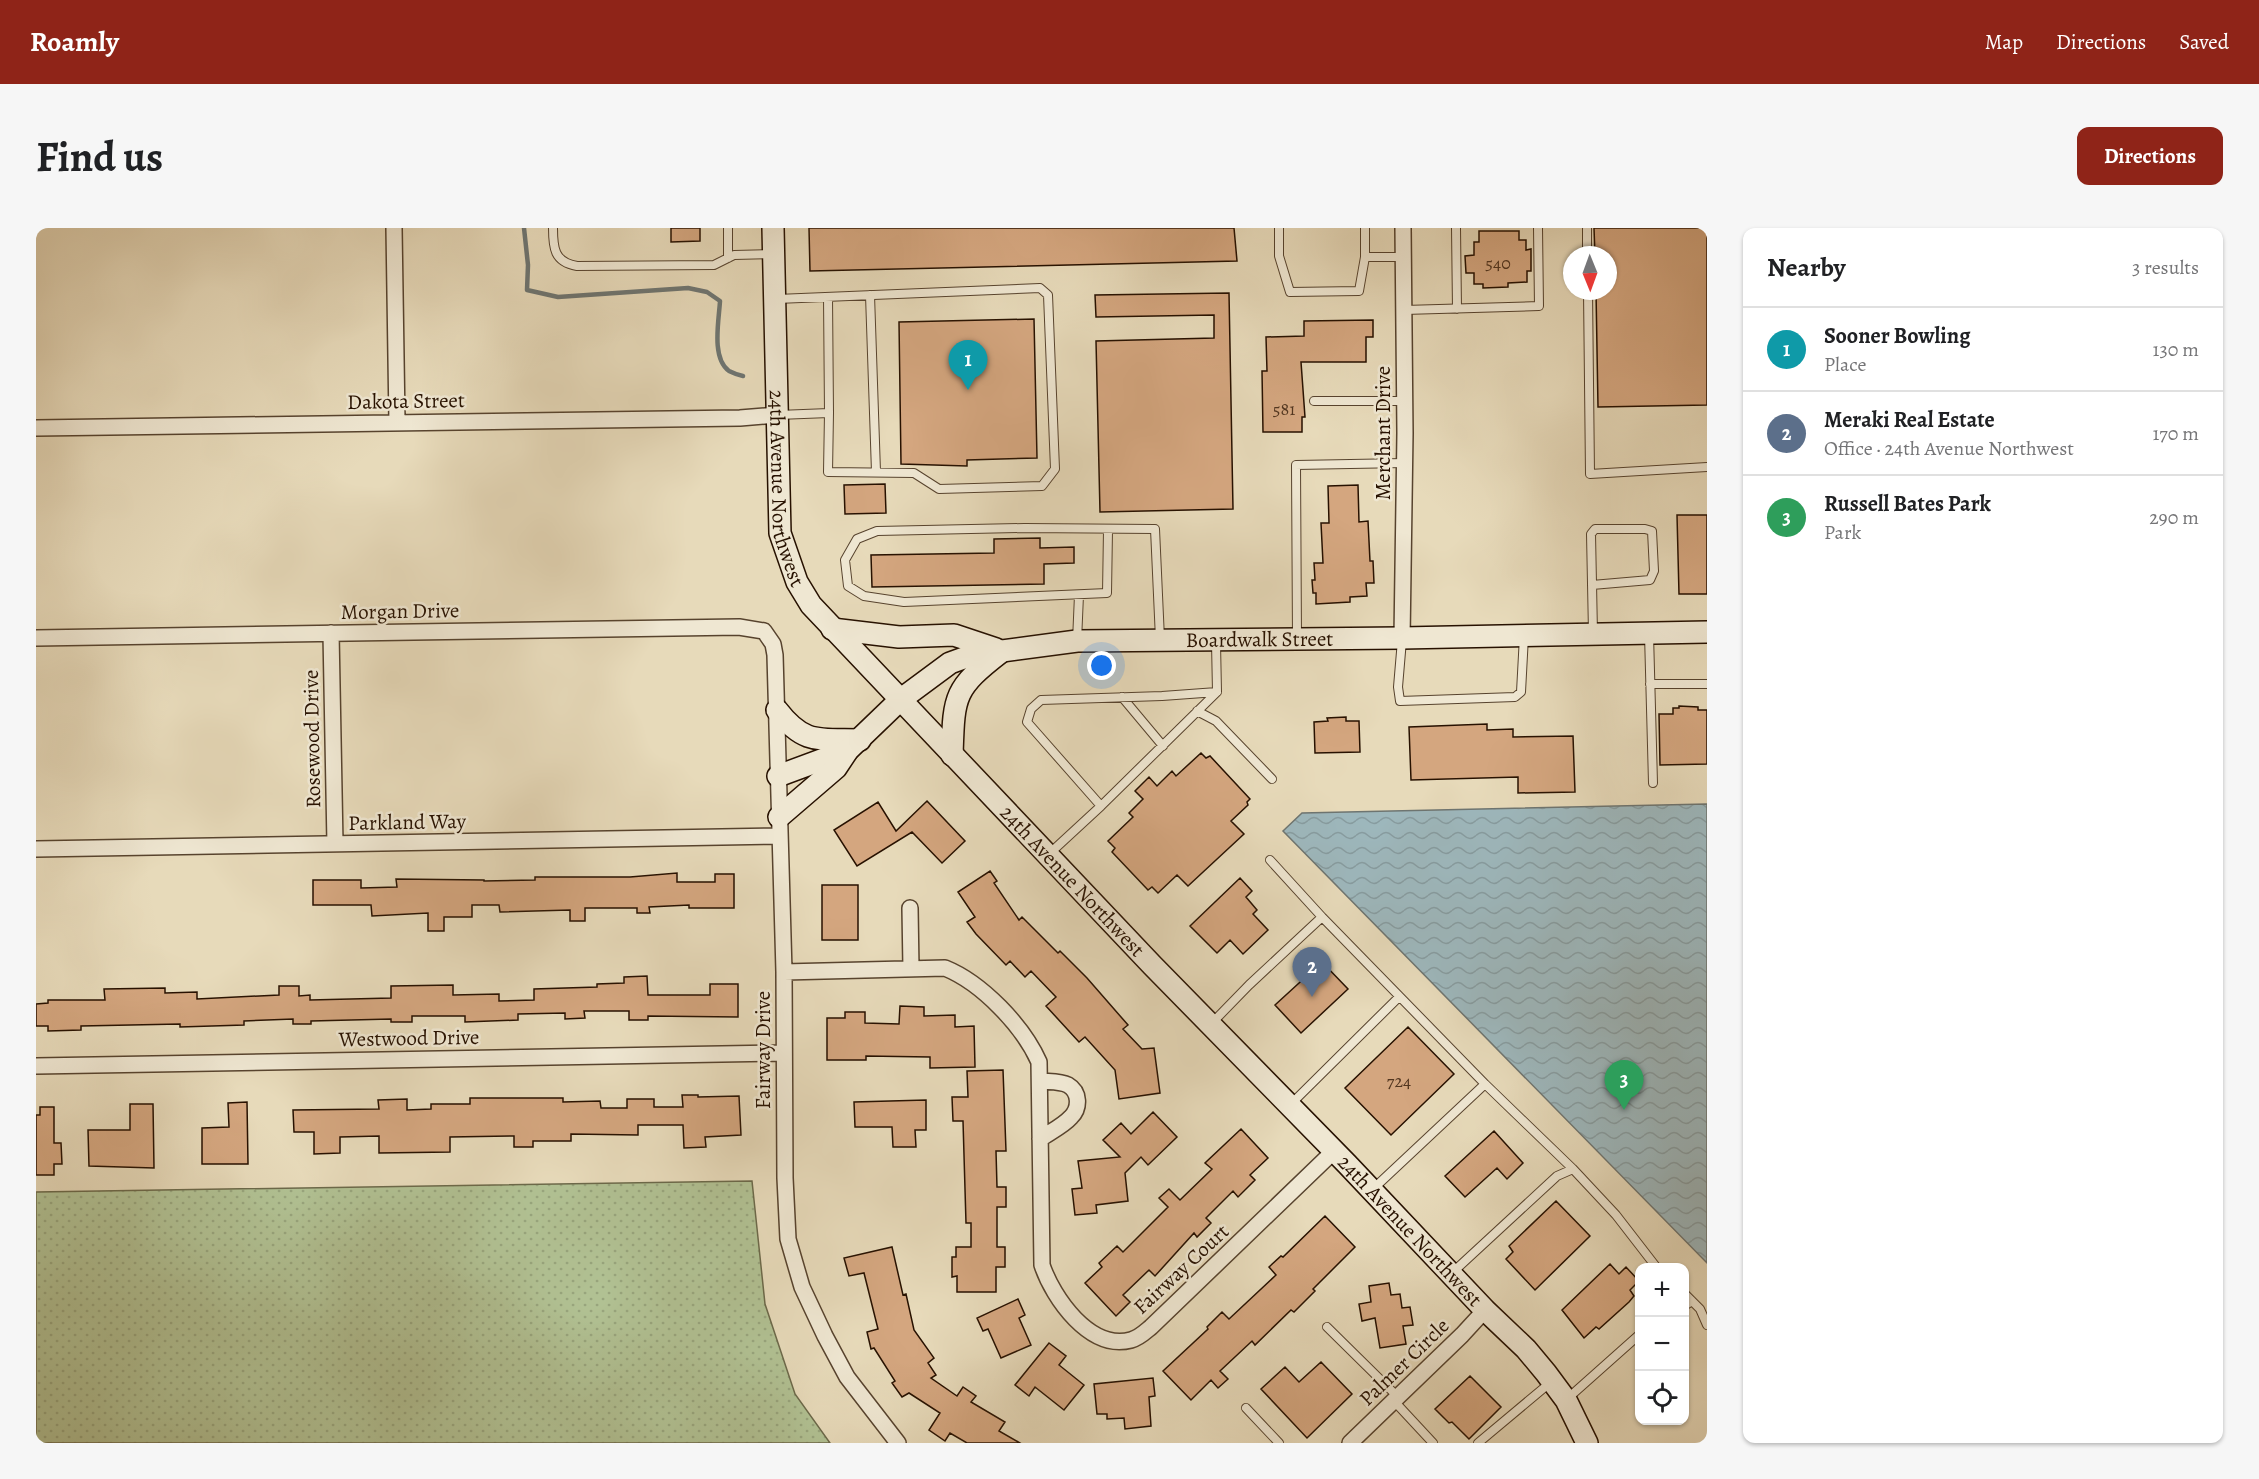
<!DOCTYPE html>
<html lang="en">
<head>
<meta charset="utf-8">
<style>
  :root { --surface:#fff; --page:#f6f6f6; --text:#202124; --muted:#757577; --line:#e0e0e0; --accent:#8f2418 }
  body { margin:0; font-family:Alegreya,serif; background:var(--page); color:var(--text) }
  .controls { position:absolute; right:18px; bottom:18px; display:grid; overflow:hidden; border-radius:12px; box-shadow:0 2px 4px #0004 }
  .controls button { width:54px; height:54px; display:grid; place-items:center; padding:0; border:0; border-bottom:2px solid var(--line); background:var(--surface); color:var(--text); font:30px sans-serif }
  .compass { position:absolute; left:1527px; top:18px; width:54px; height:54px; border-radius:50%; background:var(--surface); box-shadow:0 2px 4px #0004; rotate:179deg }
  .you { position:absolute; left:1066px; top:438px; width:21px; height:21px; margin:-15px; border:4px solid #fff; border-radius:50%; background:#1a73e8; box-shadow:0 0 0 9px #1a73e833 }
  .badge { display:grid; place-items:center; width:39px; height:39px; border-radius:50%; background:var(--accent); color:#fff; font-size:20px; font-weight:700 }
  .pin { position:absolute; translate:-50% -50px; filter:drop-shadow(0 2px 3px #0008) }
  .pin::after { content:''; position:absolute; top:32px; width:21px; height:18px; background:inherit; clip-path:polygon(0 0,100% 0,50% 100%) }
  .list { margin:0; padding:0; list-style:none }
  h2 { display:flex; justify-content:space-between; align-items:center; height:78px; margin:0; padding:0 24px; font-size:26px }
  h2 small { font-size:20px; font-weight:400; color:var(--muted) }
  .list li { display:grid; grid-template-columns:39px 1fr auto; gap:18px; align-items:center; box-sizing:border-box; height:84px; padding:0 24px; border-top:2px solid var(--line) }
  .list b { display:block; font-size:22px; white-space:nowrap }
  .list p { margin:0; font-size:20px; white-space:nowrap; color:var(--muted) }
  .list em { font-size:20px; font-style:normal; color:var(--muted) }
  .icon { flex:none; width:33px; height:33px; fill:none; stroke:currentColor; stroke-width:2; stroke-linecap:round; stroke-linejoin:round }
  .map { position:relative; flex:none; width:1671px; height:1215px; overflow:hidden; border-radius:12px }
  header { display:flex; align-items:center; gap:36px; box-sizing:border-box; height:84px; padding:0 30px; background:var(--accent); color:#fff }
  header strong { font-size:28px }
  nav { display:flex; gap:33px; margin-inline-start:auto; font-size:21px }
  .intro { display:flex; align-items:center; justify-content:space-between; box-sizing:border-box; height:144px; padding:0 36px }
  h1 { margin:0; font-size:42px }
  .button { padding:15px 27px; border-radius:12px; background:var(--accent); color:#fff; font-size:21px; font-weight:700 }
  main { display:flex; gap:36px; padding:0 36px }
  aside { flex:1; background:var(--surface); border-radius:12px; box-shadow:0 2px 4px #0004 }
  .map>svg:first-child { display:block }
  .grass { fill:url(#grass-dots); stroke:#6c694a; stroke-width:1.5 }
  .water { fill:url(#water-waves); stroke:#6e7571; stroke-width:1.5 }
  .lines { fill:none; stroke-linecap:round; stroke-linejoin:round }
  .stream { stroke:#6e7571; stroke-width:4.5 }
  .building { fill:#d4a67f; stroke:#271100; stroke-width:1.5 }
  .lane-casing { stroke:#57432e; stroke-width:10 }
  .street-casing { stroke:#57432e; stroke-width:18 }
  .secondary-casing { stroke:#271100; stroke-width:24 }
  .lane { stroke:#efe7d2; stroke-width:8 }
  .street { stroke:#efe7d2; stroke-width:15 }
  .secondary { stroke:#efe7d2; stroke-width:21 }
  .labels { text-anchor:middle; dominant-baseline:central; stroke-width:5; stroke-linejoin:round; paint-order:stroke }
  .number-label { font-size:18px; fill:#523620 }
  .street-label { font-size:21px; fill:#271100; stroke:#efe7d2 }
</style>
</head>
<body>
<header>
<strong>Roamly</strong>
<nav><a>Map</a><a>Directions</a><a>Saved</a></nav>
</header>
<div class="intro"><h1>Find us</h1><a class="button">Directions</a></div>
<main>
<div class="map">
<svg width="1671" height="1215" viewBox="0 0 1671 1215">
  <defs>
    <pattern id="grass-dots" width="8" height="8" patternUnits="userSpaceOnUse" patternTransform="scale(1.5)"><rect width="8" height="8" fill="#b1c193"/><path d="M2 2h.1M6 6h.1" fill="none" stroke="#98a57d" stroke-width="1.8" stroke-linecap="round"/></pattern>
    <pattern id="water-waves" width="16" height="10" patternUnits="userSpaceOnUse" patternTransform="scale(1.5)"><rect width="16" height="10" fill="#9db7bc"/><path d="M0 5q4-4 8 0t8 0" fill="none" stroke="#879ca0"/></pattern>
  </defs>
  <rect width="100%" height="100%" fill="#e7daba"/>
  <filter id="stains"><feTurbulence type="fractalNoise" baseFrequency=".00333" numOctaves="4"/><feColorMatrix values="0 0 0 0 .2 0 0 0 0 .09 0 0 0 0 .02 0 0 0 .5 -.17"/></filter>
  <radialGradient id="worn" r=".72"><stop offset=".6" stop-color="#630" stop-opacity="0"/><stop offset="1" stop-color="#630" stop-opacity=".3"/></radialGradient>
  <path class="grass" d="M716,953L729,1076L759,1166L794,1215H0V964Z"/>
  <path class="water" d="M1671,576V1035L1247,603L1266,585Z"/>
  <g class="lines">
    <path class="stream" d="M488,0L492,37L491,62L522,69L652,60L671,64L684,73C683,92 675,130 693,143C697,145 702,147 707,148"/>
  </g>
  <path class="building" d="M635,0H664V13L635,14Z
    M773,0H1198L1201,33L774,43Z
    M1558,0H1671V177L1562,179L1560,63H1572V27H1559Z
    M1443,3H1483V12H1490V22L1495,21V43H1491V54L1472,55V59L1447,60V56H1438V45H1430L1429,28L1438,27V14H1443Z
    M1193,65L1197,281L1064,284L1060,113L1178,110V87L1060,89L1059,67Z
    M998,91L1001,230L931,232V238L865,236L863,94Z
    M1337,92V109H1330V134H1265L1269,189H1266V204H1227L1226,143H1231L1230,109L1268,108V93Z
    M849,256L850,285L809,286L808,257Z
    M1322,257L1323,294L1332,293L1334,333H1337L1338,355H1330L1331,368L1314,369V374L1280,376V365H1277L1276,352H1279L1278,335H1287L1285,295H1293L1292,258Z
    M1641,287H1671V366H1643Z
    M1004,310V320L1038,319V335L1008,336V356L836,359L835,327L958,325V311Z
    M1643,478L1662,479V482H1671V536L1624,537L1623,486H1637V480H1643Z
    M1310,489V493H1323L1324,524L1279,525L1278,494L1292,493L1291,490Z
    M1451,496V502L1477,501V509L1537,508L1539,564L1482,565V549L1375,552L1373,499Z
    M1165,525L1170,530L1174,528L1214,571L1211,574L1212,577L1195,593L1208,606L1152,658L1141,647L1122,665L1116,659L1112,662L1076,624L1079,620L1072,613L1097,589L1093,585L1107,571L1099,563L1113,549L1121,558L1136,543L1140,548Z
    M891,573L929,613L906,635L876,604L821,638L798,602L842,574L860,603Z
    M954,643L961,653L958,655L983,692L986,689L1022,725L1024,723L1051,750L1092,797L1087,801L1106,821L1118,820L1124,865L1083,871L1079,842L1049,809L1043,814L1010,778L1020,769L995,743L989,749L974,733L970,737L940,706L931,694L939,689L922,664Z
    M641,645V654H679V646H698V680H653V677L613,679L614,685H601V680H549V693H534V682L464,684L463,677H436V689H408V703H392V685L336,688L335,677H277V652H325V660L361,659L360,651L448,652V653L499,652V649H594Z
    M1204,650L1216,663L1210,669L1221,682L1217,686L1232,702L1207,726L1194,712L1181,725L1154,698Z
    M786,657H822V712H786Z
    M1286,734L1312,761L1265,805L1239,777Z
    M611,748L612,767H674V756H702V789L612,788V792H593V783H548L549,790L529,791V785L482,786V792L429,794V788H376V794H355V791L275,793V796H257V791L208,793V797L144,799V796L45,798V802L12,803V798H0V776L12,775V772H69L68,761L129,760V765L161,764V771L243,767V758H263V768L274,767V772L355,770V758L417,757V767L463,766V773L498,772V761L561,759V756L588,755V749Z
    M864,778L888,779V788L919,787V799L938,798L939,839L894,840V829L830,828V832H791V790H809V784H829V795L863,796Z
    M1372,799L1418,846L1355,907L1309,860Z
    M967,842L970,923H960L961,959H970V979H961V1019H969V1039H960V1064H921V1048L916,1049V1029H920V1019H935V995H930L927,893H917L916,869H932L931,843Z
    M646,867H662V869L703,868L705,907L669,909L670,919L648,920L647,897H602V907L535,906V913H497V919H478V908L414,909V924L343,925V908L304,909V925L278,926V904H258L257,882L343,881L342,872L371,871V882L395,881V876H434V870H527V874L564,873L565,880H591V871H618V879H647Z
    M890,872V902H879L880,919H857L856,899H819L818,874Z
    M211,874L212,936H166V900L193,899L192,875Z
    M94,876H117L118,940L53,938L52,902H94Z
    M4,879H18V915H25L26,936H18V947H0V887H4Z
    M1117,884L1141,909L1112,937L1105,929L1089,945L1092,973L1060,977L1061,985L1039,987L1036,961L1046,960L1042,933L1084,929L1067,912L1085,895L1095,906Z
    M1205,901L1232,930L1214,947L1219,952L1202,969L1197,963L1170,990L1175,995L1161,1009L1158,1005L1119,1048L1113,1042L1087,1067L1094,1074L1080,1088L1049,1055L1066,1039L1063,1035L1081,1018L1087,1024L1132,979L1123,970L1133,961L1144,972L1176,941L1169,935Z
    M1458,903L1487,935L1471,951L1461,940L1429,969L1409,948Z
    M1520,973L1554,1008L1499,1062L1470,1031L1477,1024L1473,1018Z
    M1289,988L1319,1019L1277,1061L1279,1063L1258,1084L1255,1082L1219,1117L1216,1113L1184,1143L1192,1151L1182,1160L1175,1152L1155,1172L1127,1143L1172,1101L1171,1099L1186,1084L1193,1091L1240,1047L1233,1039L1245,1028L1247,1029Z
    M856,1019L867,1067L870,1066L878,1102L898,1130L892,1135L900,1147L895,1150L921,1168L927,1159L940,1168L935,1174L969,1194L963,1203L984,1215H931L914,1205L909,1213L893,1202L904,1185L873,1165L866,1169L856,1155L859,1153L838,1120L835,1121L831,1104L842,1101L828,1045L813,1048L808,1030Z
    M1574,1036L1583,1046L1590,1039L1603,1053L1594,1062L1598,1068L1593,1074L1563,1101L1560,1099L1548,1110L1526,1082Z
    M1353,1055L1355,1067L1364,1066L1366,1080L1374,1079L1377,1097L1367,1098L1370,1116L1344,1120L1339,1090L1326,1093L1323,1076L1335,1074L1333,1058Z
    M982,1071L989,1087L983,1090L995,1117L965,1130L952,1101L947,1103L941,1090Z
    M1013,1115L1030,1128L1023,1137L1048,1157L1028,1182L999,1159L993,1168L979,1157Z
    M1285,1134L1316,1166L1271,1210L1225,1161L1249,1139L1263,1154Z
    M1434,1148L1465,1179L1433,1211L1416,1194L1413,1195L1399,1181Z
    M1117,1150L1119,1168L1113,1169L1115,1198L1089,1201L1088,1190L1071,1191V1186H1061L1058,1156Z"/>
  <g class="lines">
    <defs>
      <path id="lane" d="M517,0C517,20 518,34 541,38L678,37L698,27L735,26
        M692,0V30
        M1243,0V28L1254,64L1323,63L1329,29H1368
        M1329,0V29
        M1420,0L1421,81
        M1551,0V27
        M1552,63L1554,246L1671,239
        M834,67L840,244
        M792,69L793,185
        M741,71L1004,60L1012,67L1019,241L1006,258L903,261L878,245L792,244L793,185L742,187
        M1368,82L1503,78L1502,0
        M1278,173H1369
        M1072,302L1071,365L868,374L828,368L812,358L809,332L821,311L841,303L988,300L1119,301L1124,411
        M1556,357L1614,352L1618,343L1616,303L1609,301H1559L1555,306L1557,405
        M1613,406L1617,555
        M1261,410L1260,237L1369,235
        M1366,412L1362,459L1364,473L1479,469L1485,464L1488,408
        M1041,413L1043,367
        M1614,456H1671
        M1086,469L1127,518
        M1161,483L1180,493L1236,551
        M1065,578L1181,464
        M1013,626L1065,578L991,494L995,481L1005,472L1126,468L1181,464L1180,415
        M1286,689L1449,856L1337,961
        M1176,795L1213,757L1286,689L1234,632
        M1449,856L1537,941L1580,987L1621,1040
        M1255,876L1363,769
        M1416,1045L1521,948L1537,941
        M1648,1065L1664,1081L1671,1097
        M1648,1078L1656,1073
        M1291,1099L1362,1169
        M1531,1171L1604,1106
        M1358,1173L1397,1215
        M1210,1180L1243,1215
        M1442,1215L1515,1154"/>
      <path id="street" d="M358,0L361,194
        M0,200L704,190L741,187
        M295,405L299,616
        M0,410L703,399L728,403L737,416L739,427L748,744L749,950L752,1011L766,1059L789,1108L811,1149L862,1215
        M1366,410L1369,205L1367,0
        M0,621L743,608
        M874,680L875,741
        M748,744L909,740C946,755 987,798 1003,834L1006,1037C1017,1070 1054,1123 1095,1112C1103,1110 1109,1104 1115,1099L1298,923
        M0,838L747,825
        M1004,853C1013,854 1024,853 1032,857C1044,864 1044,880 1035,889C1027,898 1014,904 1004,911
        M1314,1215L1426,1107L1449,1082"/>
      <g id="secondary">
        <path id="s1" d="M737,0L744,305L761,354L775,377L1116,737L1311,936L1449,1082L1490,1121L1510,1145L1530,1172L1551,1215"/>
        <path d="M796,401L863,409L918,407L960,421"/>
        <path d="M741,482C768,517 783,511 824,512"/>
        <path d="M916,527C918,468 917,461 965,424"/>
        <path d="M742,548L812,522"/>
        <path id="s2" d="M743,589L800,540L812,522L864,472L914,435L936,427L1041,413L1366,410L1671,404"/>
      </g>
    </defs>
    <use href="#lane" class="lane-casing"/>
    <use href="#street" class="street-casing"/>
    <use href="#secondary" class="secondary-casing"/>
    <use href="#lane" class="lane"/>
    <use href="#street" class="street"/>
    <use href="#secondary" class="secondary"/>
  </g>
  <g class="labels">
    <g class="number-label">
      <text x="1462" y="35">540</text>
      <text x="1248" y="181">581</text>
      <text x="1363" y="853">724</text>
    </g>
    <g class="street-label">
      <text transform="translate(370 173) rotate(-1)">Dakota Street</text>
      <text transform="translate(1347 205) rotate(-90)">Merchant Drive</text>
      <text stroke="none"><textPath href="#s1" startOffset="261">24th Avenue Northwest</textPath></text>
      <text transform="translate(364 383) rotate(-1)">Morgan Drive</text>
      <text stroke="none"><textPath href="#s2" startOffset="543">Boardwalk Street</textPath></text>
      <text transform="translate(276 511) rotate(-91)">Rosewood Drive</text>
      <text transform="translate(371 594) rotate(-1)">Parkland Way</text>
      <text stroke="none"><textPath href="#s1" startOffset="764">24th Avenue Northwest</textPath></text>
      <text transform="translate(373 810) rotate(-1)">Westwood Drive</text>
      <text transform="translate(727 822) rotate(-90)">Fairway Drive</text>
      <text stroke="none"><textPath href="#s1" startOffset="1250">24th Avenue Northwest</textPath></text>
      <text transform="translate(1145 1041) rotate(-43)">Fairway Court</text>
      <text transform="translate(1368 1134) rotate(-44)">Palmer Circle</text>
    </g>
  </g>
  <rect width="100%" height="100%" filter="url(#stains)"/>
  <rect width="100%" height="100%" fill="url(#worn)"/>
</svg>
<div class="controls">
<button>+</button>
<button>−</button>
<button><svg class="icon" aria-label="locate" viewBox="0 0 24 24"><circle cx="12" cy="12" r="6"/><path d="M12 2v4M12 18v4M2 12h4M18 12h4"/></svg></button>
</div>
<svg class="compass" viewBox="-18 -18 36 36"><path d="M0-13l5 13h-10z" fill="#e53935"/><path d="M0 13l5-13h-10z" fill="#757577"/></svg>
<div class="you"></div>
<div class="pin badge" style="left:932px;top:162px;background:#0f9aa8">1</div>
<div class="pin badge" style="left:1276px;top:769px;background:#5c6f8a">2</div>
<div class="pin badge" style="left:1588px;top:882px;background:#2e9e5b">3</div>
</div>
<aside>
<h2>Nearby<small>3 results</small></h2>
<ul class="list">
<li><span class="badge" style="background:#0f9aa8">1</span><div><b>Sooner Bowling</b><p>Place</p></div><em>130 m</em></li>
<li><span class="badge" style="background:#5c6f8a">2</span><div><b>Meraki Real Estate</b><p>Office · 24th Avenue Northwest</p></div><em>170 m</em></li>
<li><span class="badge" style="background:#2e9e5b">3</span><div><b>Russell Bates Park</b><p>Park</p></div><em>290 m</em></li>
</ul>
</aside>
</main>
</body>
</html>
